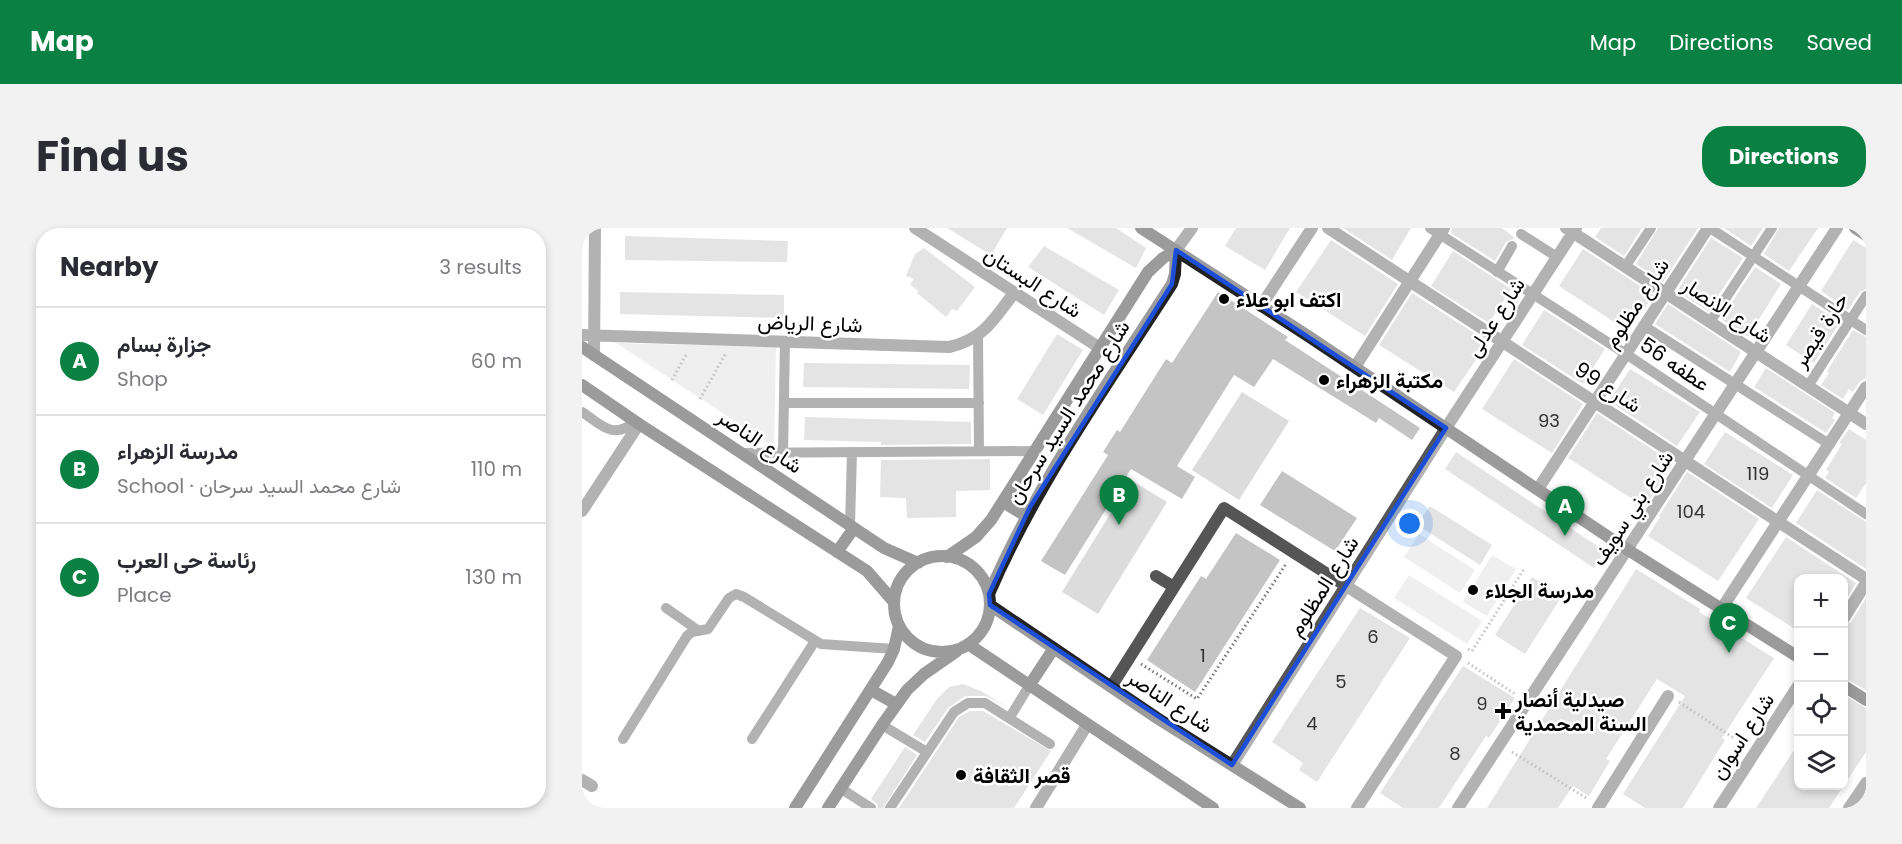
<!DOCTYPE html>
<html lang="en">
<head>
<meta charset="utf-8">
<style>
  :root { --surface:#fff; --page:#f2f2f3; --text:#2b2b33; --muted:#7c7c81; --line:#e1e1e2; --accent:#0b8043 }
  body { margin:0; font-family:Poppins,Vazirmatn,sans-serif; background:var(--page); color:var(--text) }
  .controls { position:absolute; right:18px; bottom:18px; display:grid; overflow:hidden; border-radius:12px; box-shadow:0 3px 9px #0003 }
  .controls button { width:54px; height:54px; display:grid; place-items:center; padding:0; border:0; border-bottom:2px solid var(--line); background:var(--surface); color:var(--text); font:30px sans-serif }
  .you { position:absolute; left:828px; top:296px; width:21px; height:21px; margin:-15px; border:4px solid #fff; border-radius:50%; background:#1a73e8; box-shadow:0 0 0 9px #1a73e833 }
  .badge { display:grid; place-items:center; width:39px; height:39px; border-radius:50%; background:var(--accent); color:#fff; font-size:20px; font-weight:700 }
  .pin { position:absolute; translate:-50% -50px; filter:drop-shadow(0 2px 3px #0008) }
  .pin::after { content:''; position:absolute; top:32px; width:21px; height:18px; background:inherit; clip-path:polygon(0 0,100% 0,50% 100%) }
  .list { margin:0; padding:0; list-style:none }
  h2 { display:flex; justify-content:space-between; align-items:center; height:78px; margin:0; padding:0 24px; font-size:26px }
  h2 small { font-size:20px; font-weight:400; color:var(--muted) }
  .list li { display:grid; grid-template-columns:39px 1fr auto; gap:18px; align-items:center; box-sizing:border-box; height:108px; padding:0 24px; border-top:2px solid var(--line) }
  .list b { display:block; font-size:22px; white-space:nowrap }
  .list p { margin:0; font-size:20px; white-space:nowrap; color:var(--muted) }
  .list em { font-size:20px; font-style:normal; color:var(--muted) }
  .icon { flex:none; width:33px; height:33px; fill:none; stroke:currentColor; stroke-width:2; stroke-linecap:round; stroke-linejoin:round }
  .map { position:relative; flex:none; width:1284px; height:580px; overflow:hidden; border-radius:24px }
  header { display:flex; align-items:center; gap:36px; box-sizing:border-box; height:84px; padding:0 30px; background:var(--accent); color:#fff }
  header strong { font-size:28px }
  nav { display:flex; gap:33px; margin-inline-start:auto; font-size:21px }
  .intro { display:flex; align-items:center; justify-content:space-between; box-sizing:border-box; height:144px; padding:0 36px }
  h1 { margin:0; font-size:42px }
  .button { padding:15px 27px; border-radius:24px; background:var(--accent); color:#fff; font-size:21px; font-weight:700 }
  main { display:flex; gap:36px; padding:0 36px }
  aside { flex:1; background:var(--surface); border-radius:24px; box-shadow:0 3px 9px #0003 }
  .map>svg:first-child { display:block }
  .green { fill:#dcdcdc }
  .building { fill:#c4c4c4 }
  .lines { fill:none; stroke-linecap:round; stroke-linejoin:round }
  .path { stroke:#777; stroke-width:3; stroke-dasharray:1.5 3; stroke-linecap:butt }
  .lane { stroke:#555; stroke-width:10 }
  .street { stroke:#555; stroke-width:12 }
  .secondary { stroke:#222; stroke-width:12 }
  .marked { fill:none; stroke:#1d4ed8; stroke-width:4.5; stroke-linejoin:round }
  .poi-dot { fill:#000; stroke:#fff; stroke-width:2 }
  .labels { text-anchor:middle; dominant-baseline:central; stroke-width:5; stroke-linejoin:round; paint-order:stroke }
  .number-label { font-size:18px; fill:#313131 }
  .street-label { font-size:21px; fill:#000; stroke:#fff }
  .poi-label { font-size:21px; font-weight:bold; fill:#000; stroke:#fff; text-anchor:start }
</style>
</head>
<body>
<header>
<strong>Map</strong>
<nav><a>Map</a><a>Directions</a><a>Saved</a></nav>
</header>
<div class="intro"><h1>Find us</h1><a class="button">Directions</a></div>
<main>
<aside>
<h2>Nearby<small>3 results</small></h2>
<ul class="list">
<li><span class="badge">A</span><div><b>جزارة بسام</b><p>Shop</p></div><em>60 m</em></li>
<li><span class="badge">B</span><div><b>مدرسة الزهراء</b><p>School · شارع محمد السيد سرحان</p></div><em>110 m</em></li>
<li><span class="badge">C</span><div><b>رئاسة حى العرب</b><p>Place</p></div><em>130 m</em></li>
</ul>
</aside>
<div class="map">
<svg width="1284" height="580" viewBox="0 0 1284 580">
  <rect width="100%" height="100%" fill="#fff"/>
  <path class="green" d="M34,115L194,119L192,219Z
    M660,164L707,193L657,272L610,242Z
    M549,252L585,274L516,386L480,364Z
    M837,306L893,342L878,365L822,329Z
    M910,327L934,341L905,388L881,374Z
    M827,347L900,393L885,416L812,370Z"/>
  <path class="building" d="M365,0H425L409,27Z
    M485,0H534L564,20L554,40Z
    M654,0H708L683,42L643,18Z
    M761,0H829L810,32Z
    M870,0H920L933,10L924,14L913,33L869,5Z
    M1019,0H1060L1042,28L1013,9Z
    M1076,0H1116L1081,54L1054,36Z
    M1142,0H1181L1169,18Z
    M1197,0H1236L1207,43L1182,26Z
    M43,8L206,13L205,34L43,32Z
    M1129,10L1161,30L1126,83L1095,63Z
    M749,12L816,56L783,108L714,64Z
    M1271,12L1284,20V61L1278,64L1266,82L1239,63Z
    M462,18L537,62L522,87L446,39Z
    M342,20L393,59L375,83L370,81L364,89L335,65L336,63L328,56L332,51L324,48L333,26Z
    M1001,21L1072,67L1046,103L977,58Z
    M871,23L929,61L907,95L849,58Z
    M1173,39L1199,56L1166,109L1139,91Z
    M38,64L202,67V90L38,86Z
    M636,64L706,109L703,112L838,200L830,212L797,190L794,195L691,131L672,159L652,147L595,238L613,249L600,271L549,241L483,347L459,333L526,227L521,224L535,202L538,204L584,131L590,135Z
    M830,65L906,114L872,164L797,117Z
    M1086,76L1159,124L1148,144L1073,96Z
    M1230,76L1258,94L1232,135L1204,117Z
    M962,82L1023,121L1001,156L940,117Z
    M1271,102L1284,109V150L1277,154L1271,164L1267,161L1261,171L1239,157L1247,145L1245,143Z
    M475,106L501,122L461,187L435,171Z
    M932,131L1001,176L970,225L900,181Z
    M222,135L388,137L387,161L221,159Z
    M1184,140L1253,185L1250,190L1253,192L1244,205L1172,159Z
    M1048,141L1118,184L1095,218L1027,173Z
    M1015,185L1091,235L1063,279L986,230Z
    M223,189L389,194V216L299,217V214L222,212Z
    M1267,201L1284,212V255L1274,270L1243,250L1247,244L1244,242L1260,216L1257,215Z
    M1143,204L1211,247L1190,280L1122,236Z
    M874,224L1023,323L1012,340L863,241Z
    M408,231V262L374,263V289L325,290L324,270L298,269L299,232Z
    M700,243L775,290L753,323L678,277Z
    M1105,244L1177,291L1136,353L1066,308L1078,289L1077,288Z
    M1235,262L1284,294V341L1214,295Z
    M848,278L910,317L898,337L835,297Z
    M654,305L698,332L613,464L565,432L619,348L624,351Z
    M1204,309L1274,355L1262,375V351H1216V403L1164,370Z
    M1054,341L1118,381L1117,384L1192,430L1140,510L1143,512L1101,580H1063L1041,566L1103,468L1075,451L1024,531L1028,533L1007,568L991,558L976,580H905Z
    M950,349L980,368L943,426L913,407Z
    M1284,370V462L1262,450V398L1269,394Z
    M778,380L828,410L735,554L717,542L721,535L690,514Z
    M881,438L933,470L907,510L904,508L857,580H821L798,565Z
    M381,456L399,463L425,479L404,468H383L366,480L343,514L331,507L355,471L367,459Z
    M1262,467L1284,480V524L1247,580H1174L1216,516V558H1262Z
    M388,483H401L469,523L432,580H317L377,489Z
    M323,519L335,527L301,580H296L295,576L289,571Z"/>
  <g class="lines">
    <path class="path" d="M90,152L105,125
      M118,171L144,125
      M886,421L890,423L942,341
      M886,435L933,466
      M559,436L615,471L704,336
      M1097,474L1153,511
      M930,524L1006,571"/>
    <path class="lane" d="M848,0L1044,126L1284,286
      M1128,0L1284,102
      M939,6L975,29
      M1043,39L1069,0
      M915,44L930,18
      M1128,94L1190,0
      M1062,98L1247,216
      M396,108L397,223
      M1226,158L1284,68
      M202,175H397
      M0,184C20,197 30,212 53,194
      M161,225L453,223
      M201,225L203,113
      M268,297L270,224
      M84,380L117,403
      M428,489L447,458
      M300,497L345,524
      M41,511L105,408L110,404L126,401L147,370L154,366L162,369L239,416L312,421
      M170,511L233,413
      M258,560L289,580
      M308,580L372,484L386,475H403L468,516"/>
    <path class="street" d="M333,0L518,120
      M746,0L1284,351
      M984,0L1284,196
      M594,22L610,0
      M679,78L730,0
      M0,107L367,119C401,112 412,91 432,65
      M12,127L13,0
      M773,139L862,0
      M956,261L1126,0
      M0,283L57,196
      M574,348L592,359
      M1140,380L1284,159
      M1262,390L1284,355
      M529,459L642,280L874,428L775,580
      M650,537L864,200L994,0
      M0,552L10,558
      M454,580L505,497
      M876,580L1255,0
      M1016,580L1086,468
      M1137,580L1216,458
      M1267,580L1284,555"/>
    <path class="secondary" d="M559,0L726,108L1046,322L1216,429
      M1273,0L1284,7
      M0,119L302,320L336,335
      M0,157L57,196L285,343L312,374
      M421,274L444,288
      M255,324L272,300
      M312 376a48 48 0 1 1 96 0a48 48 0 1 1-96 0Z
      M365,329L394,309L409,292L566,44L581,30L594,22
      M407,366C455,255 525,157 590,56L593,46L594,22
      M408,377L575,490L718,580
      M386,416L631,580
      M447,458L472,420
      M1262,458L1284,472
      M289,462L314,476
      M213,580L306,434L312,421L317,398
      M246,580L300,497L325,462L342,446L375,423"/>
  </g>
  <path d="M0 0H1284V580H0ZM594,22L864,200L650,537L408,377L407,366L448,279L590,56Z" fill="#fff" fill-opacity=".55" fill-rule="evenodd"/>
  <path class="marked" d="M594,22L864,200L650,537L408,377L407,366L448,279L590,56Z"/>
  <g class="poi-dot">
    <circle cx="642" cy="71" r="6"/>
    <circle cx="742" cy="152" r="6"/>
    <circle cx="891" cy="362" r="6"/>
    <path d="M918 474h6v6h6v6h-6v6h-6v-6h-6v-6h6z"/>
    <circle cx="379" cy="547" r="6"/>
  </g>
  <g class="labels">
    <g class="number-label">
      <text x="967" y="192">93</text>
      <text x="1176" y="245">119</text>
      <text x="1109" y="283">104</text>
      <text x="791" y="408">6</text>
      <text x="621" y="427">1</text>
      <text x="759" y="453">5</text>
      <text x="900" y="475">9</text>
      <text x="730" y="495">4</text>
      <text x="873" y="525">8</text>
    </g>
    <g class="street-label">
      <text transform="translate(451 54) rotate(33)">شارع البستان</text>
      <text transform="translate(1054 75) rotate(-57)">شارع مظلوم</text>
      <text transform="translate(1145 82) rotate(33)">شارع الانصار</text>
      <text transform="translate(913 89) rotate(-57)">شارع عدلى</text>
      <text transform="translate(228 95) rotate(2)">شارع الرياض</text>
      <text transform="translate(1238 102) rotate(-57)">حارة قيصر</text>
      <text transform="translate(1093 136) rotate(34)">عطفه 56</text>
      <text transform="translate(1026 159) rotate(33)">شارع 99</text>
      <text transform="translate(486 184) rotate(-58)">شارع محمد السيد سرحان</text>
      <text transform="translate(178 213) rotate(34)">شارع الناصر</text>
      <text transform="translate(1050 280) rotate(-57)">شارع بني سويف</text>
      <text transform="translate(741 358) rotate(-58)">شارع المظلوم</text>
      <text transform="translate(588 473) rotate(33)">شارع الناصر</text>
      <text transform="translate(1160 508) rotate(-57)">شارع اسوان</text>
    </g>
    <g class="poi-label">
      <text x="654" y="71">اكتف ابو علاء</text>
      <text x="754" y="152">مكتبة الزهراء</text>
      <text x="903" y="362">مدرسة الجلاء</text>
      <text x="933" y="471">صيدلية أنصار<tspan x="933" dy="24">السنة المحمدية</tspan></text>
      <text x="391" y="547">قصر الثقافة</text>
    </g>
  </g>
</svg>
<div class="controls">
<button>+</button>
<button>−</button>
<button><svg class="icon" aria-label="locate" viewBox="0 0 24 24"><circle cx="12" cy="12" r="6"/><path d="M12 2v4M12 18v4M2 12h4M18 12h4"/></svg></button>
<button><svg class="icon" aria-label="layers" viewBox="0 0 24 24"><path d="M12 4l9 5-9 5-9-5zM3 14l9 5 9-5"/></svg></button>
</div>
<div class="you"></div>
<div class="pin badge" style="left:983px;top:308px">A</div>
<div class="pin badge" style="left:537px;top:297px">B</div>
<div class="pin badge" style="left:1147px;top:425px">C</div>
</div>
</main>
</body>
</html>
